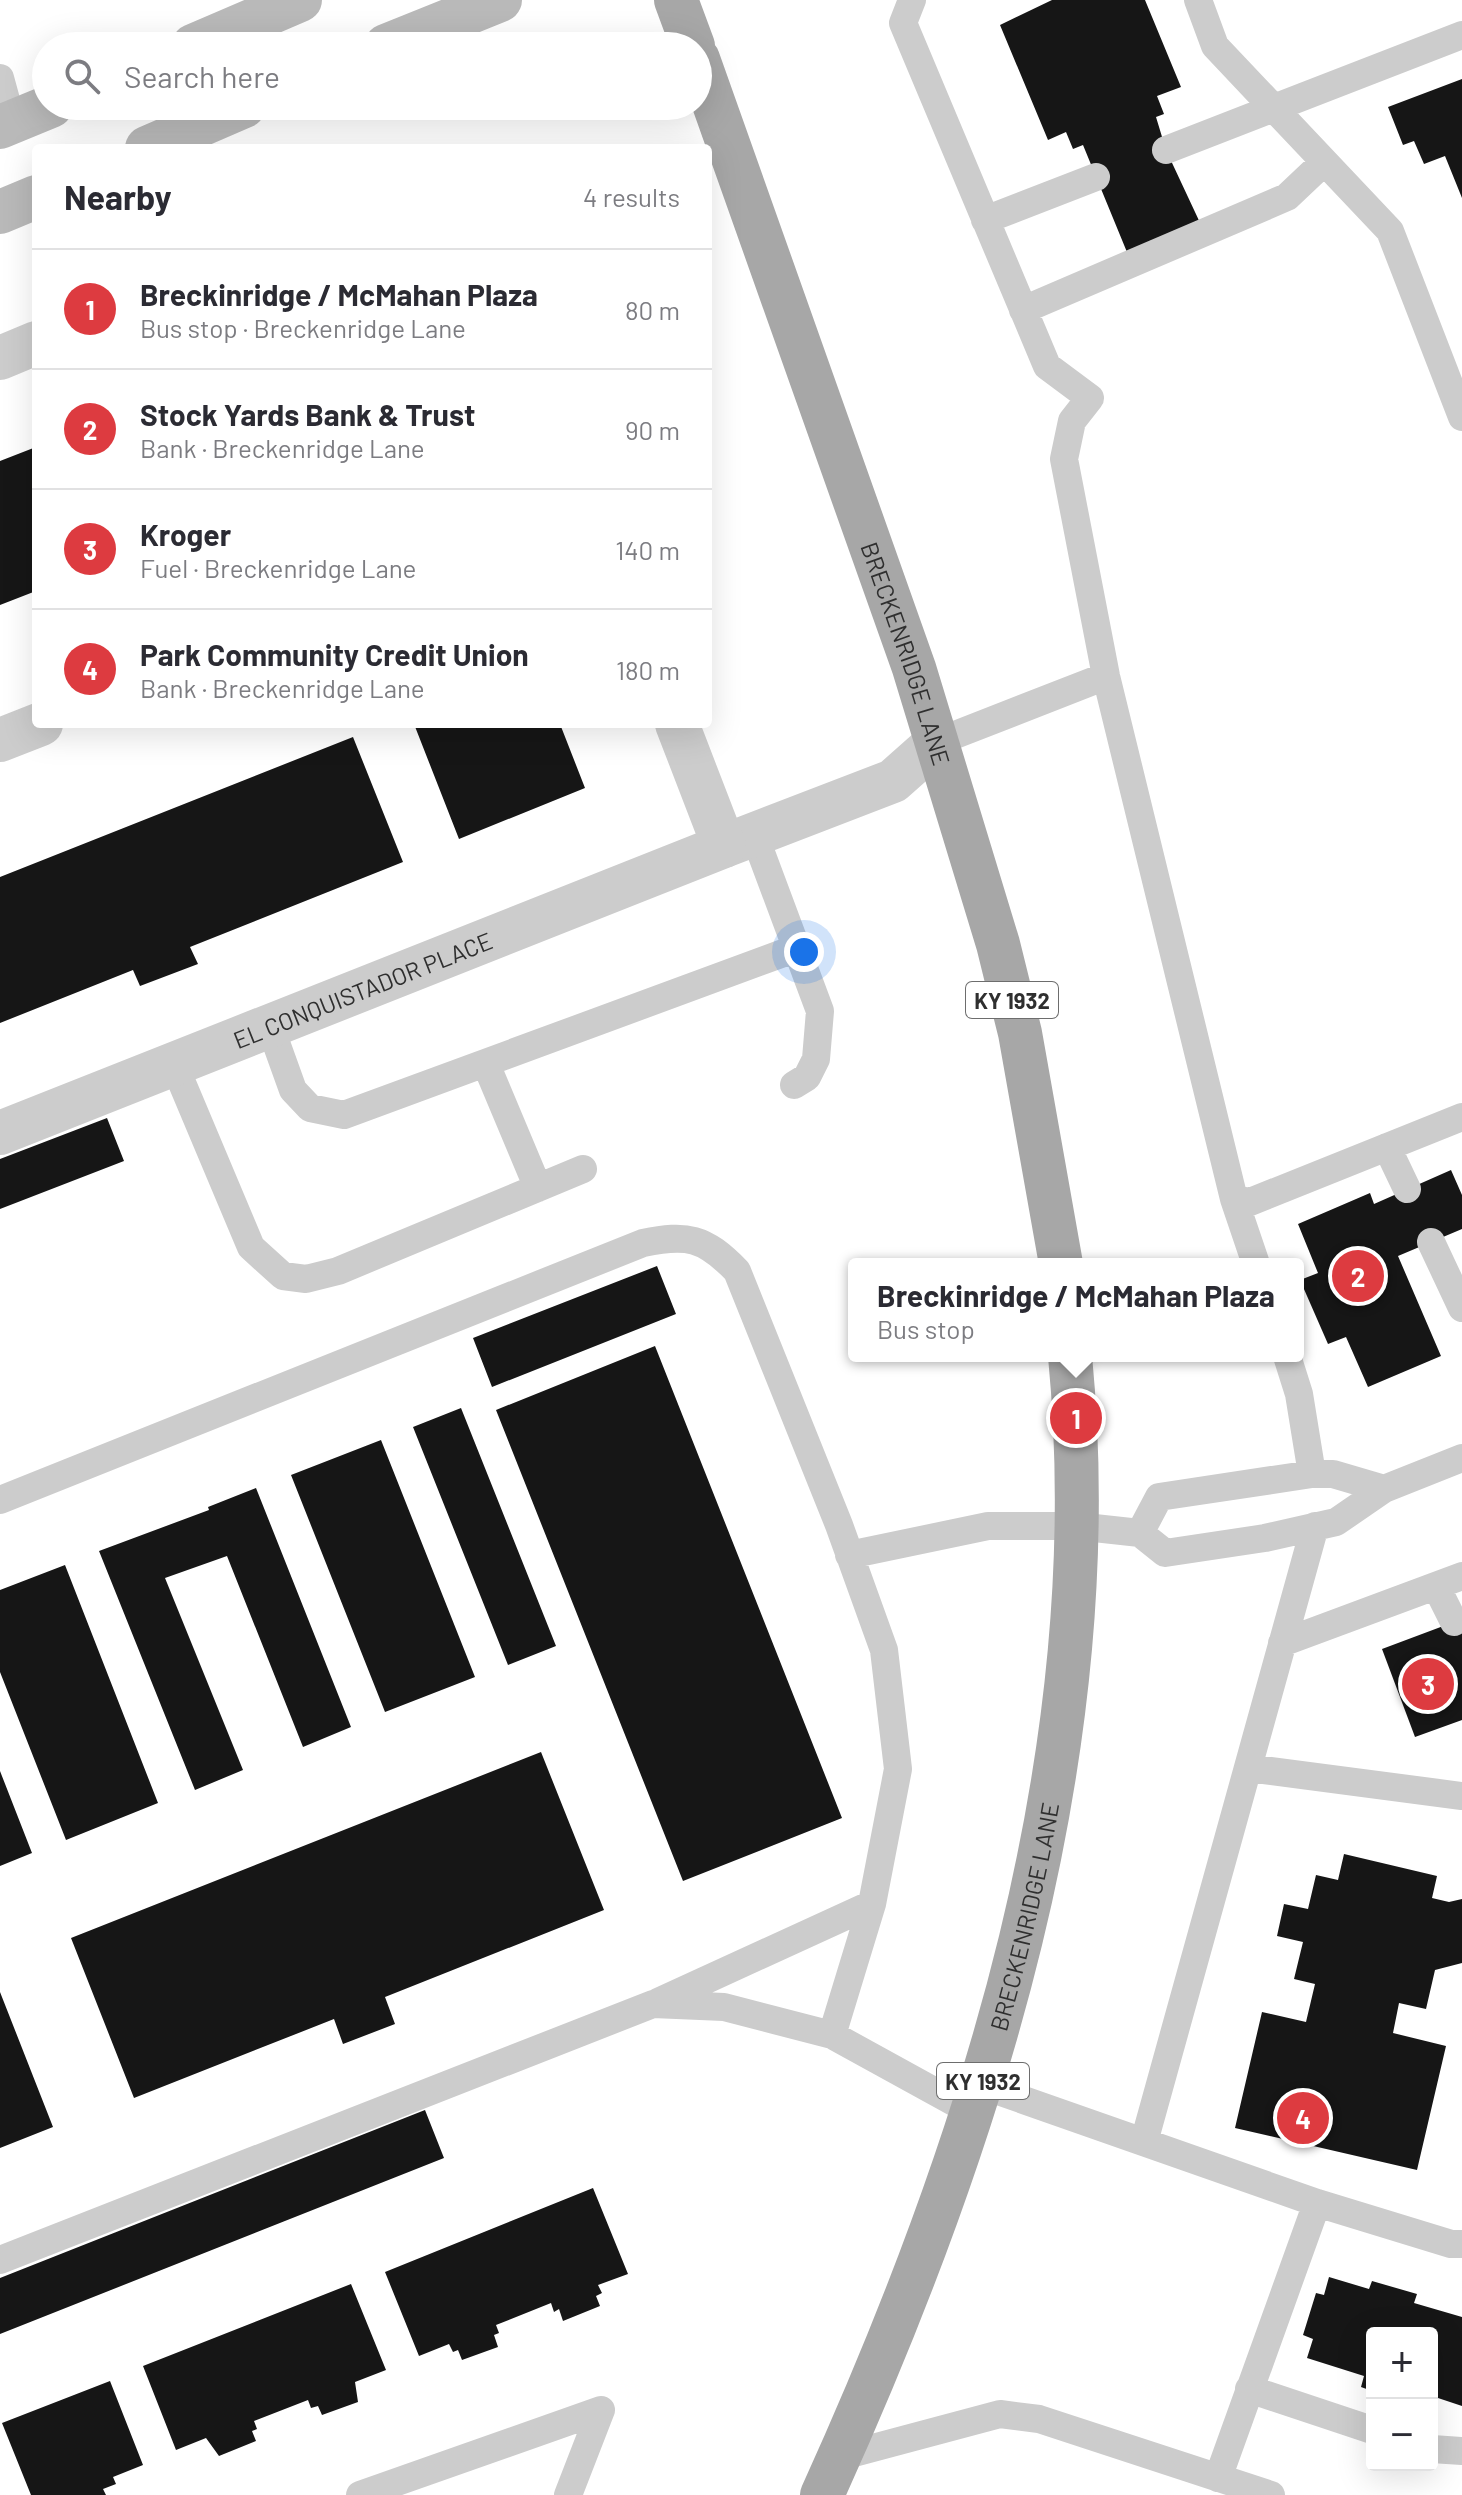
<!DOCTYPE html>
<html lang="en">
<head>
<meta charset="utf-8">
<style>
  :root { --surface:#fff; --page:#f7f7f7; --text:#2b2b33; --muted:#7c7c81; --line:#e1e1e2; --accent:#dd3b40 }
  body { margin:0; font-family:Barlow,sans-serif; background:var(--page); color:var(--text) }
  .controls { position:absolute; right:24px; bottom:24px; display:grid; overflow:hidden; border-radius:8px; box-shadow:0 8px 32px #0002 }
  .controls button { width:72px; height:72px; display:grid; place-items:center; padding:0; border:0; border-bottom:2px solid var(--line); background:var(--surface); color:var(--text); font:40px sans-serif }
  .you { position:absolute; left:804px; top:952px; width:28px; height:28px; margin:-20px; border:6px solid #fff; border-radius:50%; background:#1a73e8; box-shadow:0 0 0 12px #1a73e833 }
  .badge { display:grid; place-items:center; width:52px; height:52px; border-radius:50%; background:var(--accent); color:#fff; font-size:26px; font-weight:700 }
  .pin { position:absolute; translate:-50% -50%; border:4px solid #fff; box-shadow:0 2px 8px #0006 }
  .popup { position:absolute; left:848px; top:1258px; width:456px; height:104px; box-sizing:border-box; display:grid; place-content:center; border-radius:8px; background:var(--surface); filter:drop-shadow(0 2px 6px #0005); font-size:26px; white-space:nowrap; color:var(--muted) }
  .popup b { font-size:30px; color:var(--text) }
  .popup::after { content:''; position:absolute; left:50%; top:100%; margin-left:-16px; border:16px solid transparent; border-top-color:var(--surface) }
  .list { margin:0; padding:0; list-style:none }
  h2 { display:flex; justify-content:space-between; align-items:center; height:104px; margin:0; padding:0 32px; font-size:34px }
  h2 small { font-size:26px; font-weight:400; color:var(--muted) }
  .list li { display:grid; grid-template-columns:52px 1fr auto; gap:24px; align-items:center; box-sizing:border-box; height:120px; padding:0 32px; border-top:2px solid var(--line) }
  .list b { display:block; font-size:30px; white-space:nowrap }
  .list p { margin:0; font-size:26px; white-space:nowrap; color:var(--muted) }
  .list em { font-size:26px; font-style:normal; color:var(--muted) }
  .icon { flex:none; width:44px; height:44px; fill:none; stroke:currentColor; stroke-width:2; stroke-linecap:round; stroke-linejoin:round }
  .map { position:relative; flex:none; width:1462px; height:2495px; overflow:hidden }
  .search { position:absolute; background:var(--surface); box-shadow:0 8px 32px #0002; left:32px; top:32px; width:680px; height:88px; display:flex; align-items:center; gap:20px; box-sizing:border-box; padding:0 28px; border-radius:44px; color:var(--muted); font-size:30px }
  .panel { position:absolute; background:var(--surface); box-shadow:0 8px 32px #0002; left:32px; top:144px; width:680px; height:584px; border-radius:8px }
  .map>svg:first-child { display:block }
  .building { fill:#161616 }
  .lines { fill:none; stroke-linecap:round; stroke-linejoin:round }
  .lane { stroke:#ccc; stroke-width:28 }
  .street { stroke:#ccc; stroke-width:44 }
  .secondary { stroke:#b9b9b9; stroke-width:44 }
  .primary { stroke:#a7a7a7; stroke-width:44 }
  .labels { text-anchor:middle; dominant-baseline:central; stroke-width:8; stroke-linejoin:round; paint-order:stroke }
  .shield { fill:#fff; stroke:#6d6d6d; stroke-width:2 }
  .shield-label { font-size:22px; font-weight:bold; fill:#2f2f2f }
  .street-label { font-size:24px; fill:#2f2f2f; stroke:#fff }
</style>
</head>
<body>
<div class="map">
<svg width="1462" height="2495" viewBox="0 0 1462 2495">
  <rect width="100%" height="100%" fill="#fff"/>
  <path class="building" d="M1052,0H1145L1181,87L1157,96L1164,114L1156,117L1166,150L1202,227L1129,257L1083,145L1073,149L1066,132L1048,140L1000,25Z
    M1462,79V198L1445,156L1424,164L1414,141L1403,145L1388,107Z
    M36,447V591L0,605V461Z
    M414,724H560L585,788L459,839Z
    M353,737L403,862L190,947L198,964L140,986L133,970L0,1023V877Z
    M107,1118L124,1161L0,1209V1159Z
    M1451,1170L1462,1195V1229L1398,1256L1441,1356L1368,1387L1346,1337L1328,1344L1300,1280L1318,1273L1298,1224L1370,1193L1374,1204Z
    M657,1266L676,1314L492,1387L473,1338Z
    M655,1346L842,1818L683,1881L496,1410Z
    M461,1408L556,1646L508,1665L413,1427Z
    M381,1440L475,1677L385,1712L291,1475Z
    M256,1488L351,1727L303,1747L227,1556L165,1578L243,1770L195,1790L99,1551L209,1510L208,1507Z
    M65,1565L158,1803L66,1840L0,1672V1590Z
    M1462,1619V1720L1415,1737L1382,1649Z
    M541,1752L604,1910L385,1997L395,2024L343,2044L334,2019L134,2098L71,1938Z
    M0,1771L32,1853L0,1866Z
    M1344,1854L1437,1876L1432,1898L1449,1902L1462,1899V1963L1435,1970L1426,2009L1399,2003L1393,2033L1446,2046L1417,2170L1235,2128L1262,2012L1306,2022L1315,1984L1294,1979L1303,1942L1277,1936L1284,1904L1308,1909L1316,1875L1338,1880Z
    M0,1992L53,2127L0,2148Z
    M425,2110L444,2158L0,2334V2278Z
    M593,2188L628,2274L598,2285L602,2293L596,2296L600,2306L563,2321L559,2309L554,2312L551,2303L496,2325L499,2333L494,2335L498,2347L462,2360L458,2350L453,2352L449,2344L419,2356L385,2272Z
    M1329,2277L1369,2289L1372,2281L1417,2294L1414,2303L1462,2317V2406L1432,2396V2333H1372V2391L1361,2387L1364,2376L1307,2358L1313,2339L1303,2335L1316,2293L1324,2295Z
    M351,2284L386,2370L355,2382L358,2402L322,2415L318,2406L311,2408L308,2400L254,2421L257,2429L252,2431L256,2441L219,2456L206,2438L176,2450L143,2366Z
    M110,2381L143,2465L113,2477L116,2484L103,2489L106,2495H31L2,2423Z"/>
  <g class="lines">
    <path class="lane" d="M912,0L903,23L1047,366L1090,398L1072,421L1064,459L1106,676L1234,1199L1250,1202L1462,1117
      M1198,0L1215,46L1390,231L1462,417
      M0,78L12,122
      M1166,150L1462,35
      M985,220L1096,177
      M1023,310L1287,197L1324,162
      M937,742L1106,676
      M754,834L820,1011L816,1059L807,1077L794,1085
      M270,1026L293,1090L310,1108L344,1115L797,948
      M174,1064L251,1247L283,1276L306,1279L338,1271L583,1169
      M486,1064L538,1188
      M1387,1147L1407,1189
      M1234,1199L1256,1264
      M1431,1242L1462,1308
      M1287,1356L1299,1394L1312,1474
      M0,1500L643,1243C687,1234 704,1237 737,1271L839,1525L884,1650L898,1769L872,1904L832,2035
      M1140,1533L1159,1497L1312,1474H1333L1384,1489
      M849,1555L988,1526H1076L1140,1533L1165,1553L1265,1538L1336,1522L1384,1489L1462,1458
      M1436,1586L1454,1622
      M1282,1643L1462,1576
      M1248,1768L1462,1796
      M658,2002L872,1904
      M981,2085L1317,2203L1451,2244H1462
      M1144,2142L1315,1526
      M0,2260L653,2004L724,2007L832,2035L972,2112
      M1249,2389L1372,2430
      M1432,2449L1462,2451
      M839,2457L1000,2414L1039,2419L1271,2495
      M1218,2478L1317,2203
      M360,2495L601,2410L568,2495"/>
    <g class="street">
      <path d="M0,358L36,343"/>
      <path d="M0,740L41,724"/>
      <path d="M724,846L893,781L937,742"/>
      <path id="s1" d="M0,1133L724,846L677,724"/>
    </g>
    <path class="secondary" d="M193,46L300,0
      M386,46L500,0
      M0,127L51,106
      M147,148L244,106
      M0,212L36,197"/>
    <g class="primary">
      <path d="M676,0L693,46"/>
      <path id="s2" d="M698,59L914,668L998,944L1020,1033L1061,1264"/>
      <path id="s3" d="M822,2495C983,2141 1108,1749 1070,1356"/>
    </g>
  </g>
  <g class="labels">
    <g class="shield">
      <rect x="966" y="982" width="92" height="36" rx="6"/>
      <rect x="937" y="2063" width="92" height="36" rx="6"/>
    </g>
    <g class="shield-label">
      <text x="1012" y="1000">KY 1932</text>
      <text x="983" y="2081">KY 1932</text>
    </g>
    <g class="street-label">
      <text stroke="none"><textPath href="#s2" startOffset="630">BRECKENRIDGE LANE</textPath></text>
      <text stroke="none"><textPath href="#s1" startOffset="390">EL CONQUISTADOR PLACE</textPath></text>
      <text stroke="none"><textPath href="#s3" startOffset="614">BRECKENRIDGE LANE</textPath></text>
    </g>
  </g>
</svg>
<div class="controls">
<button>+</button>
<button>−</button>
</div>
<div class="you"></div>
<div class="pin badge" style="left:1076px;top:1418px">1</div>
<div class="popup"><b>Breckinridge / McMahan Plaza</b>Bus stop</div>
<div class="pin badge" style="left:1358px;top:1276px">2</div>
<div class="pin badge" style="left:1428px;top:1684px">3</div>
<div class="pin badge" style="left:1303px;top:2118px">4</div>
<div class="search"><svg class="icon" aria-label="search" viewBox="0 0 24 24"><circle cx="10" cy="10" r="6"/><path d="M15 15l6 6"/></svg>Search here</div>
<section class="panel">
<h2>Nearby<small>4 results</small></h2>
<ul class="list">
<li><span class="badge">1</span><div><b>Breckinridge / McMahan Plaza</b><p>Bus stop · Breckenridge Lane</p></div><em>80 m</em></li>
<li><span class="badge">2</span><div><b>Stock Yards Bank &amp; Trust</b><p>Bank · Breckenridge Lane</p></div><em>90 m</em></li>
<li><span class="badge">3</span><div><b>Kroger</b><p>Fuel · Breckenridge Lane</p></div><em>140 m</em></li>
<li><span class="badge">4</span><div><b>Park Community Credit Union</b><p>Bank · Breckenridge Lane</p></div><em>180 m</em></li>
</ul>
</section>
</div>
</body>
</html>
